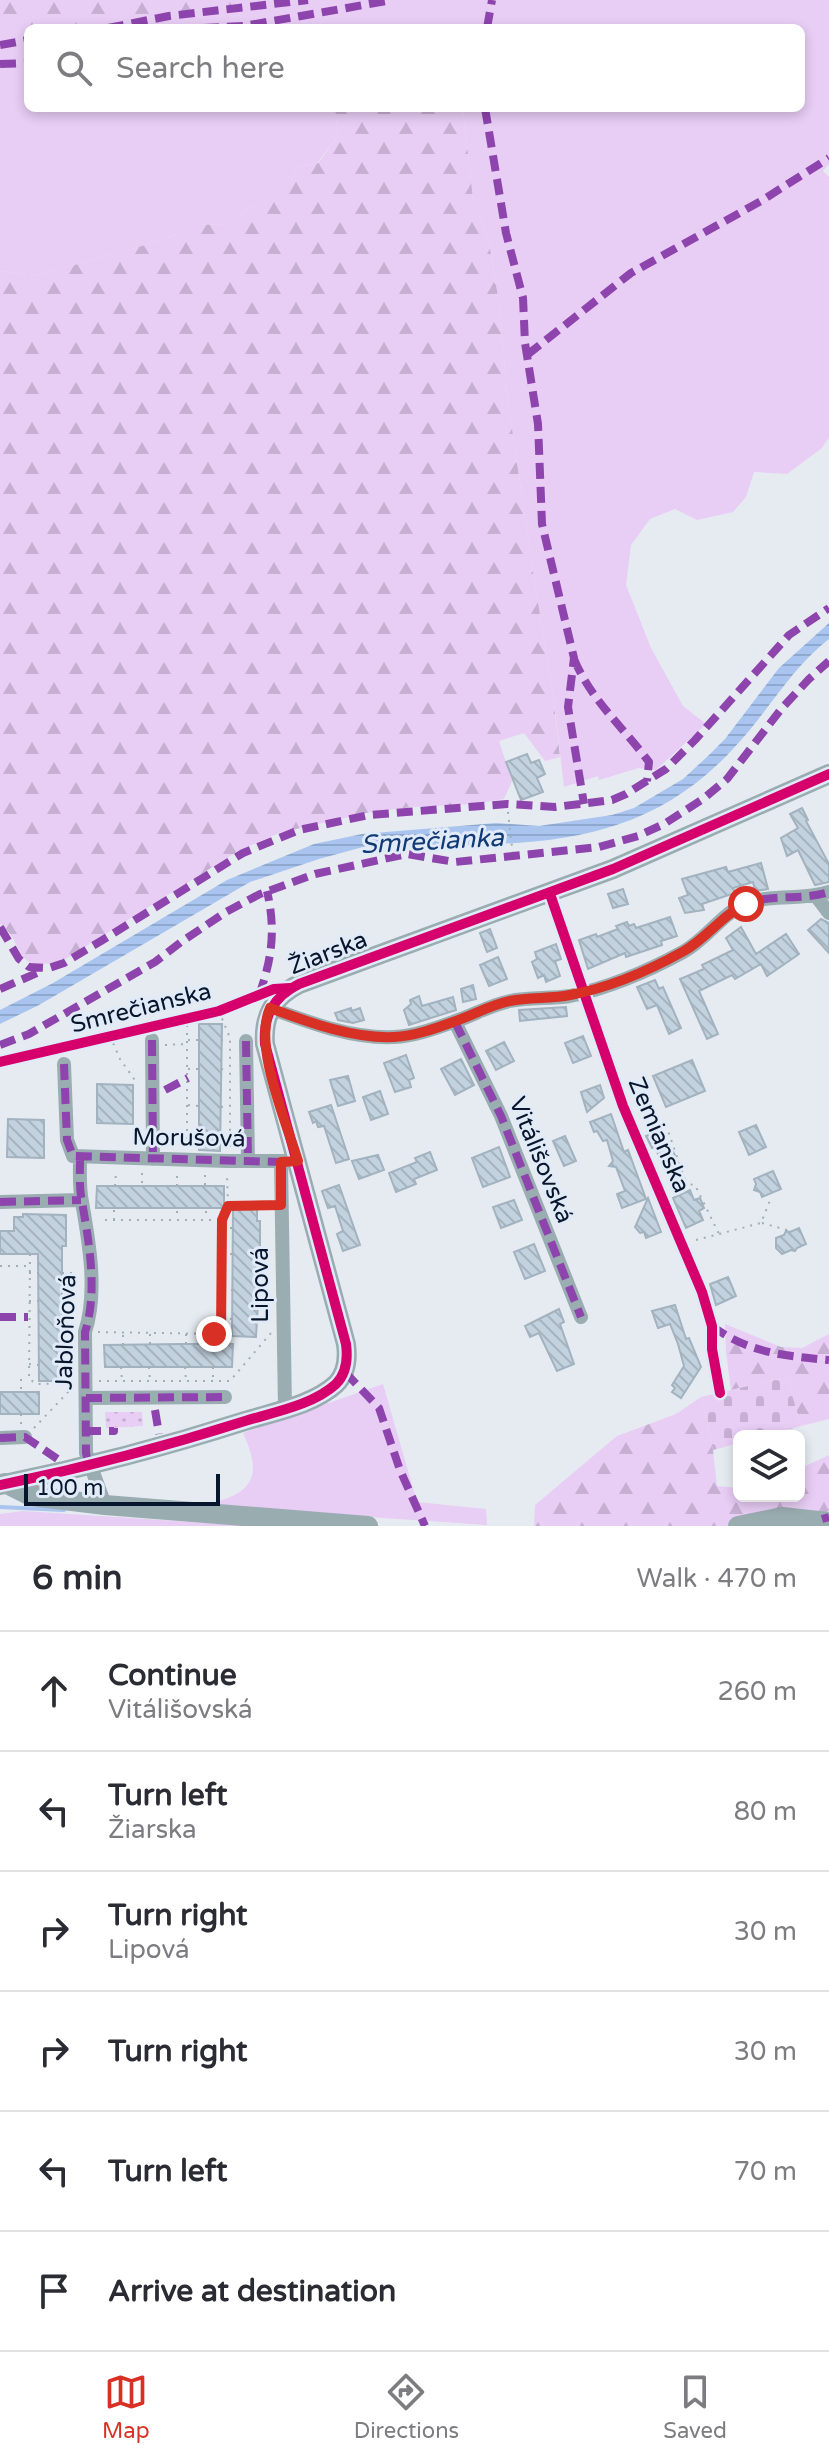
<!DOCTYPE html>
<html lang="en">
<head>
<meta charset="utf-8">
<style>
  :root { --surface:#fff; --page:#f7f7f7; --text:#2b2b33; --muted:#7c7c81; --line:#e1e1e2; --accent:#d93025 }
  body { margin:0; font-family:"Varela Round",sans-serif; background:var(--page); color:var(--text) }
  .controls { position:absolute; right:24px; bottom:24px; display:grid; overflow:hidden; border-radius:12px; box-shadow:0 4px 12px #0003 }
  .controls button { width:72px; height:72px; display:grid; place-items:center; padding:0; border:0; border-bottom:2px solid var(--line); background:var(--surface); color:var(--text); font:40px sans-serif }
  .scale { position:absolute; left:24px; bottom:20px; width:196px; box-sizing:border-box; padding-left:8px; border:4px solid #08162d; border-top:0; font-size:22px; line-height:28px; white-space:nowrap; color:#08162d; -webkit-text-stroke:6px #e1eaf7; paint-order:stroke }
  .stop { position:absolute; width:24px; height:24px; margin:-18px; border:6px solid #d93025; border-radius:50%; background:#fff }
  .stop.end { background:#d93025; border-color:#fff; box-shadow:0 2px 8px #0008 }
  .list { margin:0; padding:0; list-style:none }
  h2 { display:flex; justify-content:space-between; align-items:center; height:104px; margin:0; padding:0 32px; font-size:34px }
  h2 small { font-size:26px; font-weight:400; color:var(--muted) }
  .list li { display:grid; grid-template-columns:52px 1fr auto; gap:24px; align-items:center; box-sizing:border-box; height:120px; padding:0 32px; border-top:2px solid var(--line) }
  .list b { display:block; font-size:30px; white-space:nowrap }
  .list p { margin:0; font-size:26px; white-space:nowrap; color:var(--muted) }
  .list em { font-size:26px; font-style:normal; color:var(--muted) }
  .icon { flex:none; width:44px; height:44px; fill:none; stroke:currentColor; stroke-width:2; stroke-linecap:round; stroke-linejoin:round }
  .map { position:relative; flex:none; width:829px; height:1526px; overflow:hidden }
  .search { position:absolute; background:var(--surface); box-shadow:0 4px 12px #0003; left:24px; right:24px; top:24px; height:88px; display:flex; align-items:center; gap:20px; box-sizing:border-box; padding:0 28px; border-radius:12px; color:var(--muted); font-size:30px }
  .sheet { height:824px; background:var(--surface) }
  nav { display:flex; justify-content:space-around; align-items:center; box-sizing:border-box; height:112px; border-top:2px solid var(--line); background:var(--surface); font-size:22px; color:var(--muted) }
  nav a { display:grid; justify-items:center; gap:4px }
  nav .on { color:var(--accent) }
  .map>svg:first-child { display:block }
  .green { fill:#e8cdf5 }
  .forest { fill:url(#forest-firs) }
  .cemetery { fill:url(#cemetery-stones) }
  .park { fill:url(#park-dots) }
  .water { fill:url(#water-rules) }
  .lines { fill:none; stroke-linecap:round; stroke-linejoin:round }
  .stream { stroke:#a8c4ef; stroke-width:4 }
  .building { fill:url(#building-back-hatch); stroke:#a2b2be; stroke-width:2 }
  .path { stroke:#a0afb2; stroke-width:2; stroke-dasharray:2 6; stroke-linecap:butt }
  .street { stroke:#9aaeb1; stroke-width:14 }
  .secondary { stroke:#99acb0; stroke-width:20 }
  .quiet { stroke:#8e44ad; stroke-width:8; stroke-dasharray:16 8; stroke-linecap:butt }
  .cycleway-casing { stroke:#e1eaf7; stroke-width:15 }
  .cycleway { stroke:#d6006c; stroke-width:10 }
  .route { stroke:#d93025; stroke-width:10 }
  .labels { text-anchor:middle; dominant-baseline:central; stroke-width:6; stroke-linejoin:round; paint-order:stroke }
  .street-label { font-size:24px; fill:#08162d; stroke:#e1eaf7 }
  .water-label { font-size:26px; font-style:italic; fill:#113975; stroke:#e1eaf7 }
</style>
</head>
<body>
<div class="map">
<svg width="829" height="1526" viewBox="0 0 829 1526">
  <defs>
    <pattern id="forest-firs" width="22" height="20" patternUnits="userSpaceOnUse" patternTransform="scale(2)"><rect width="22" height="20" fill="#e8cdf5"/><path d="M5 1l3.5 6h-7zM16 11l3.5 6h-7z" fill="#c6afd2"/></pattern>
    <pattern id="cemetery-stones" width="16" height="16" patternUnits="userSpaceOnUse" patternTransform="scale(2)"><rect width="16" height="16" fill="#e8cdf5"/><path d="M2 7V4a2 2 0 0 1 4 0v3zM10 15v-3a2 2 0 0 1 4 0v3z" fill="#c6afd2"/></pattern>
    <pattern id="park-dots" width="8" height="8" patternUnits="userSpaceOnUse" patternTransform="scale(2)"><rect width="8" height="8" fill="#e8cdf5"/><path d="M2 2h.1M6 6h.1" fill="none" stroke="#c6afd2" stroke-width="1.8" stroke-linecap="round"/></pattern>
    <pattern id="water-rules" width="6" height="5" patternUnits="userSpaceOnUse" patternTransform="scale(2)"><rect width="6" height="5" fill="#a8c4ef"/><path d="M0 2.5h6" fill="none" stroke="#8fa8cd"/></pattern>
    <pattern id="building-back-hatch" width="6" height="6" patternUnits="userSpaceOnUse" patternTransform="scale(2)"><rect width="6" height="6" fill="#c3d2df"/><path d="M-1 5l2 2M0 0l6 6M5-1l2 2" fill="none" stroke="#a6b4c0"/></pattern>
  </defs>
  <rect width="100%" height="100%" fill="#e6ebf2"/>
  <path class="green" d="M276,0H829V164L823,171L829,177V437L822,448L787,474L754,472L746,497L733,512L697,520L675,509L650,519L631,545L626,585L651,648L683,706L706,724L656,770L639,768L599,780L598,776L564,787L552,685L532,567L507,393L500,309L489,242L473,199L463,108H801V28H91L160,15Z
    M28,38V108H335L338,136L317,163L296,167L292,182L225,224L197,225L163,240L39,275L0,271V42Z
    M383,1384L417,1502L486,1509L487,1525L219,1507V1501C259,1489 259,1468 243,1433Z
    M23,1511L255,1526H0V1514Z"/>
  <path class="forest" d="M0,0H276L160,15L91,28H28V38L0,42Z
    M335,108H463L473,199L489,242L500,309L507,393L532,567L552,685L560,757L545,761L524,733L499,741L512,781L504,799L474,804L412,807L366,813L279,833L238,851L64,960C10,975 28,945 0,924V271L39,275L163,240L197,225L225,224L292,182L296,167L318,163L338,136Z
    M725,1324L781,1347L802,1348L829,1334V1419L801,1426L787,1377L731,1390L726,1352Z
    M701,1397L713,1450L717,1486L739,1488V1496H799V1469L829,1455V1511L824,1513L828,1526H534L535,1505L617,1436L676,1414Z"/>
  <path class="cemetery" d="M787,1377L801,1426L764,1436H739V1443L713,1450L701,1397Z"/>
  <path class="park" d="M105,1412H142L143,1426L106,1428Z"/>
  <path class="water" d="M829,623V639C790,669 766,715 732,750C634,855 517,844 385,845L363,847L319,859L250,882L39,1005L0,1024V1010L53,983L227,880L314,844L362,834L496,823L539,826L612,815L634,808L683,779L708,756L725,739L779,668Z"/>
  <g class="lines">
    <path class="stream" d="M0,1507L64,1510"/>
  </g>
  <path class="building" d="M527,754L531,763L539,760L545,774L537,778L543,792L521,800L506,762Z
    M802,808L808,820L806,821L829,864V882L815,885L798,850L787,856L781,838L798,828L790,814Z
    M761,863L768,889L755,891L753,882L733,888L735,893L702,904L704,910L685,913L679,898L688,895L682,879L726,867L728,872Z
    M623,889L628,904L613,908L608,894Z
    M670,917L677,936L661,941L662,945L626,957L625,953L588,969L579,940L596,934L597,937L618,929L616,926L627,922L629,926L634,924L636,928Z
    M821,919L829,923V953L808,930Z
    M741,927L756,954L786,934L799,954L767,976L761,964L735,979L732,975L699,991L718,1034L707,1039L680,979L704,969L702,965L733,950L726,938Z
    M490,929L497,948L487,952L480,933Z
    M556,944L561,959L555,961L560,976L546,982L544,975L538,978L532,962L537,959L535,952Z
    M498,957L507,979L489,986L480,965Z
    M655,980L659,989L663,987L681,1028L669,1034L657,1005L647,1009L637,987Z
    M473,985L476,999L463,1002L461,989Z
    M419,996L422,1006L453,997L456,1010L409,1025L404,1010L411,1004L410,1000Z
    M566,1007L567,1016L520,1021L519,1010Z
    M351,1008L352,1011L360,1008L364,1020L353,1023L338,1020L335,1013Z
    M199,1024H222L220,1151L199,1150Z
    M583,1036L591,1056L573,1063L565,1043Z
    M504,1042L514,1061L496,1070L486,1051Z
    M406,1055L414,1078L409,1080L411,1087L395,1092L384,1063Z
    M461,1059L474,1085L455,1095L441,1069Z
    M692,1060L705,1091L666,1107L653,1076Z
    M348,1076L355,1101L338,1106L330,1080Z
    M97,1084L133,1085V1124L97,1123Z
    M600,1085L604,1098L587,1112L581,1092Z
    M380,1091L388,1114L371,1120L363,1097Z
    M331,1105L349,1159L336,1163L324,1126L318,1127L316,1121L313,1123L309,1112Z
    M611,1114L624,1152L628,1150L646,1199L622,1208L617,1194L625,1191L616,1167L609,1166L613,1161L607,1140L603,1141L597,1131L594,1132L590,1122Z
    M8,1119L44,1120V1158L7,1157Z
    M756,1125L766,1147L749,1155L739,1132Z
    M660,1130L668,1151L672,1149L681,1169L667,1175L655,1147L652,1148L646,1136Z
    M565,1136L576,1161L564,1166L553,1141Z
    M499,1147L510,1177L483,1187L472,1158Z
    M430,1152L437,1170L414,1179L416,1184L396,1192L389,1173L417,1162L415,1158Z
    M378,1155L384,1170L359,1179L352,1161Z
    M773,1171L781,1189L762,1197L760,1192L754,1190L756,1184L754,1179Z
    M339,1185L360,1245L343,1251L337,1234L343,1231L335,1206L328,1208L322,1191Z
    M97,1186H224V1208H96Z
    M690,1190L694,1200L700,1198L704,1208L699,1211L703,1220L686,1228L673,1198Z
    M648,1198L661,1232L646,1238L644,1232L640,1233L635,1227Z
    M514,1200L522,1220L501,1228L493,1207Z
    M233,1209H257V1221H260V1258H256V1285H259L256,1337L232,1336Z
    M23,1214L66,1215V1246H62V1381H39L38,1254H0V1231H14V1217H23Z
    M799,1228L806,1244L797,1248L795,1251L791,1250L782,1254L776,1248V1238L784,1235L786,1231L790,1232Z
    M534,1244L545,1271L525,1279L514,1252Z
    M728,1277L736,1296L716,1305L710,1284Z
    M675,1305L686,1339L689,1338L701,1367L681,1398L672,1392L675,1388L672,1385L684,1366L678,1344L670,1324L658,1328L652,1311Z
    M559,1309L564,1322L560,1324L574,1364L557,1371L539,1333L530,1337L525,1326Z
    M182,1344H233L232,1367H105L104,1345Z
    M0,1392H39V1414H0Z"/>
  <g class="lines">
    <path class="path" d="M507,804L513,856
      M219,1011L230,1038V1148
      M110,1036L120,1059L137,1083
      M188,1040H199
      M221,1040L229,1041
      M165,1045L186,1044
      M188,1069H199
      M221,1069L229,1070
      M188,1105L199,1106
      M221,1107L229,1106
      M666,1125L686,1183
      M188,1134H199
      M221,1134H229
      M187,1147V1018
      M142,1173V1186
      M205,1175V1186
      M670,1181L678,1188L688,1184L695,1185L719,1234
      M115,1186L116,1173
      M177,1186V1175
      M229,1206L267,1205
      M114,1210V1220
      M177,1211V1219
      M206,1211V1219
      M222,1219L228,1206L227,1175
      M762,1223L787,1230
      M222,1228H233
      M696,1240L761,1223L771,1198
      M30,1254L29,1379L37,1384L73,1383
      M222,1254H233
      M0,1266H28
      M29,1273H39
      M62,1273H77
      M223,1290H233
      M259,1290H269
      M62,1300L75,1301
      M29,1301H39
      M222,1318L232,1319
      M259,1318L269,1317
      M98,1332L221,1334L222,1220H101
      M186,1334V1344
      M214,1335V1344
      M62,1336L71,1337
      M150,1344V1334
      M123,1345V1333
      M29,1364L39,1365
      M62,1364H71
      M121,1367L122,1381
      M149,1367L150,1381
      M185,1367L186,1381
      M213,1367V1381
      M21,1379V1392
      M99,1381H230L271,1333
      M21,1414V1424
      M34,1428L71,1389"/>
    <path class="street" d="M550,894L623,1106L702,1292L712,1326V1349L720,1393
      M816,896L829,913
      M270,1008C308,1022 352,1039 394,1037C414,1036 434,1029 453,1022C472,1016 490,1005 510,1001C529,997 550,999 570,996C608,988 650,970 683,952C707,939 721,914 745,904C773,893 802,901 829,892
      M455,1022L501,1116L581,1317
      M152,1040L153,1159
      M246,1041L248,1161
      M64,1064L67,1140L73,1156L227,1161H298
      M80,1158C80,1173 79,1188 82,1202C89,1242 98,1292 85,1332L86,1453L105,1505
      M281,1162L285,1409
      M0,1202L81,1200
      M86,1398L225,1397
      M0,1438L25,1437"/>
    <path class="secondary" d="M5,1483L31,1496L105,1505L368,1526
      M0,1485C83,1468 164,1447 245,1421C274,1412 313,1405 336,1384C347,1373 348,1359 346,1344L265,1044C263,1016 273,997 299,984L613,869L829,774
      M738,1526L782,1517L829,1522"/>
    <path class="quiet" d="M108,28L169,16L308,0
      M203,28L244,26L392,0
      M487,28L492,0
      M0,45L28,40
      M0,64L28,63
      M485,108L506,233L523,298L525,343L538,424L542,524L574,658L568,707L584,804
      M527,355L631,273L761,201L829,158
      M574,659C591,700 623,727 649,762L647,781
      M0,927L19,959L29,967L49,968L64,963L101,941L243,853L299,830L369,815L507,804L555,807L612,800L626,794L666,769L695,740L789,635L829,608
      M0,989L44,970
      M259,995C272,959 276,930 267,891
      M270,1008C308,1022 352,1039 394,1037C414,1036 434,1029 453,1022C472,1016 490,1005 510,1001C529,997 550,999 570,996C608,988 650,970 683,952C707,939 721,914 745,904C773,893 802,901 829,892
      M455,1022L501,1116L581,1317
      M152,1040L153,1159
      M246,1041L248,1161
      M0,1045L29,1034L155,962L181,942L226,912L260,894L315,874L407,854L455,862L599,847L638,836L664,824L703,799L727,779L782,708L809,679L829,661
      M64,1064L67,1140L73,1156L281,1162
      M165,1090L188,1078
      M80,1158C80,1173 79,1188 82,1202C89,1242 98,1292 85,1332L86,1453L89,1466
      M0,1202L81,1200
      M0,1317H28
      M712,1326C748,1353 786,1356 829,1360
      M345,1372L379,1408L400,1470L425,1526
      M86,1398L225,1397
      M155,1410L159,1434
      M85,1431H114V1428
      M0,1438L25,1437L59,1460
      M822,1519L829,1517"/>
    <defs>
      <path id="cycleway" d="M550,894L623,1106L702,1292L712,1326V1349L720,1393
        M0,1062L219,1011L274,989L290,988
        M0,1485C83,1468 164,1447 245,1421C274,1412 313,1405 336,1384C347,1373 348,1359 346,1344L265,1044C263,1016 273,997 299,984L613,869L829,774"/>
    </defs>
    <use href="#cycleway" class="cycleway-casing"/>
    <use href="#cycleway" class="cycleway"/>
  </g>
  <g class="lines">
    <path class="route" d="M214,1334H221L222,1220L228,1206L281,1205V1162L298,1161C286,1121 253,1046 270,1008C308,1022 353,1039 394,1037C414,1036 434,1029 453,1022C472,1016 490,1005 510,1001C530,997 551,999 570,995C608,988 650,970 684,951C707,938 722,915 746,904"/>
  </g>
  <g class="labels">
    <g class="street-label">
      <text transform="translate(328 953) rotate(-21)">Žiarska</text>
      <text transform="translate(141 1008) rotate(-14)">Smrečianska</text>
      <text transform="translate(659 1135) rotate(67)">Zemianska</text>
      <text transform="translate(189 1138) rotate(1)">Morušová</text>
      <text transform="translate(541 1160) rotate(68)">Vitálišovská</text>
      <text transform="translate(260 1285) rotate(-90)">Lipová</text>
      <text transform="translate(66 1332) rotate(-88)">Jabloňová</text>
    </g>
    <g class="water-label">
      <text transform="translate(432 841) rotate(-3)">Smrečianka</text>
    </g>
  </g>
</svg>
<div class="controls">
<button><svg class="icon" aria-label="layers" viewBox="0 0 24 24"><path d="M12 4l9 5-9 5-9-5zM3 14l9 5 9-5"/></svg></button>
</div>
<div class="scale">100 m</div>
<div class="stop" style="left:746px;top:904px"></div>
<div class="stop end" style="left:214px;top:1334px"></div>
<div class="search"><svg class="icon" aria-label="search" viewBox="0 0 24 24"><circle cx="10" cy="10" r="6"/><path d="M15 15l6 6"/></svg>Search here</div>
</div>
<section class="sheet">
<h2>6 min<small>Walk · 470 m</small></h2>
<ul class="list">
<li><svg class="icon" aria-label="ahead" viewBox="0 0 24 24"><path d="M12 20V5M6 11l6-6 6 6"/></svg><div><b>Continue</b><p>Vitálišovská</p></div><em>260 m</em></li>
<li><svg class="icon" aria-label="left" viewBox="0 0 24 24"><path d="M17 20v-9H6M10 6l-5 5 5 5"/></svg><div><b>Turn left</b><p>Žiarska</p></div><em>80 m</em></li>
<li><svg class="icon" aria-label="right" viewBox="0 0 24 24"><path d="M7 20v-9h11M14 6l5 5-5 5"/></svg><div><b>Turn right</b><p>Lipová</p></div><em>30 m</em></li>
<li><svg class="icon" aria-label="right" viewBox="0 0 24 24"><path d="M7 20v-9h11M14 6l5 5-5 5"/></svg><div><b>Turn right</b></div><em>30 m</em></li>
<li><svg class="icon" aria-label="left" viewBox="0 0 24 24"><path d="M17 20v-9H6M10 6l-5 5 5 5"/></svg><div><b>Turn left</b></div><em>70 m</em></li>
<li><svg class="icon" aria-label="arrive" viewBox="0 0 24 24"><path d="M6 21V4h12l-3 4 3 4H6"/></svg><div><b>Arrive at destination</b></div></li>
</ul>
</section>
<nav>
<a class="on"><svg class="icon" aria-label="map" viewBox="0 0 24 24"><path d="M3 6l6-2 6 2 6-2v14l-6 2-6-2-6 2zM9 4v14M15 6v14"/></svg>Map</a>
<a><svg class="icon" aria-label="directions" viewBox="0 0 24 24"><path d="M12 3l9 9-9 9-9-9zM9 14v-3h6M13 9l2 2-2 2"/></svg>Directions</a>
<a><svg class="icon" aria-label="saved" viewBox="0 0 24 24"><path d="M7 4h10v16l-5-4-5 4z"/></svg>Saved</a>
</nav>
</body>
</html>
